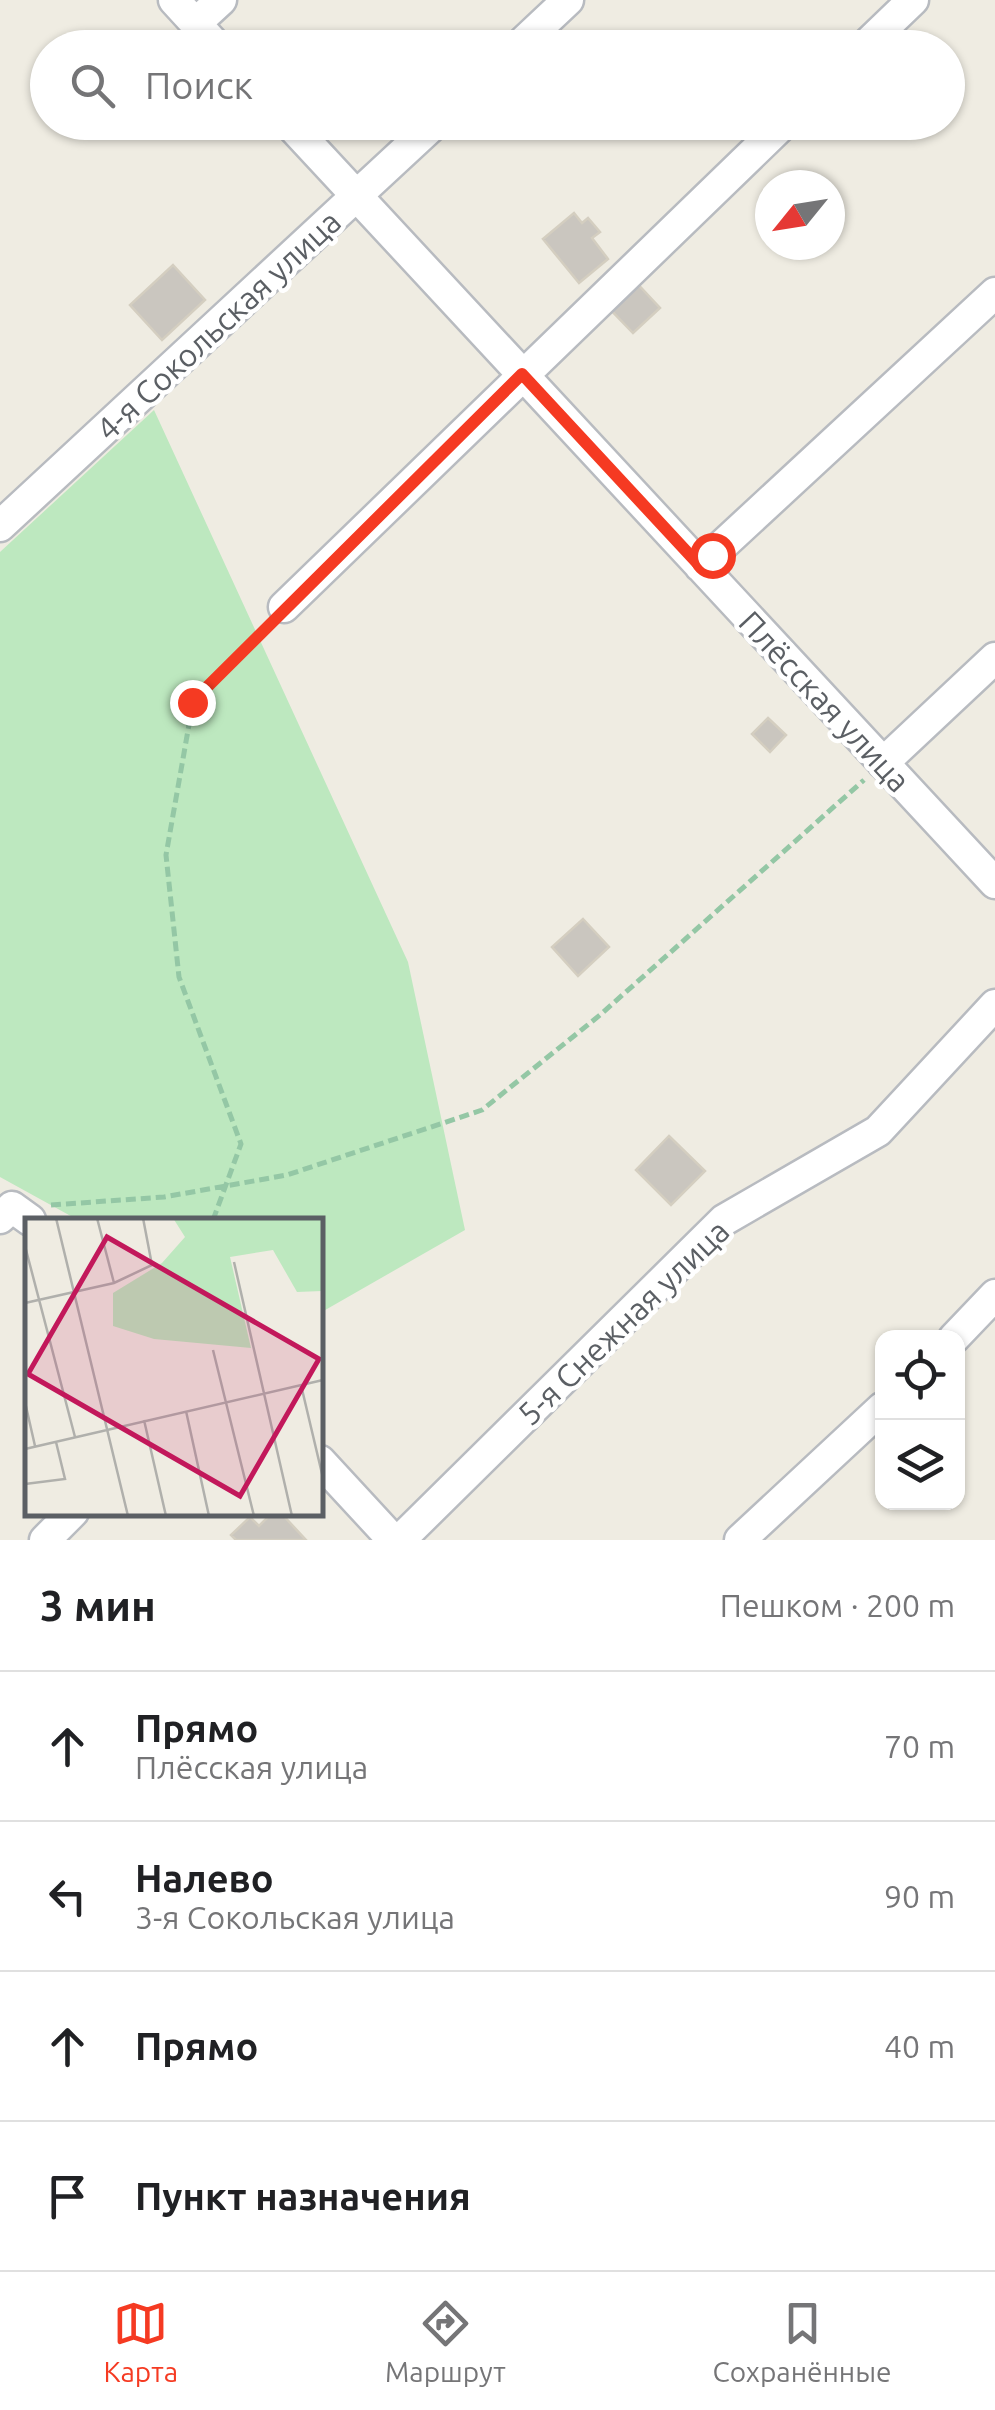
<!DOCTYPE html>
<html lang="ru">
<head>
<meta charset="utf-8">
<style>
  :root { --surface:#fff; --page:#f2f2f2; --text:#202124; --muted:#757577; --line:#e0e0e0; --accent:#f53a22 }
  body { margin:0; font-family:Ubuntu,sans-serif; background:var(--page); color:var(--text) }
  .controls { position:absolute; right:30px; bottom:30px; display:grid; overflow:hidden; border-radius:20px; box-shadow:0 2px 8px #0004 }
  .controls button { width:90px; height:90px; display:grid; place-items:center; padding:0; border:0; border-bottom:2px solid var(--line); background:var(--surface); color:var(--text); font:50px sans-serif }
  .compass { position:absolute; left:755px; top:170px; width:90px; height:90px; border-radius:50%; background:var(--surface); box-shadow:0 2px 8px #0004; rotate:240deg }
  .stop { position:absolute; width:30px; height:30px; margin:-22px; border:8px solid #f53a22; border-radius:50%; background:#fff }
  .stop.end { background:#f53a22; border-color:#fff; box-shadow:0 2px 10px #0008 }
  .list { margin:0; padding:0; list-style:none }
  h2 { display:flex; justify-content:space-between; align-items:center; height:130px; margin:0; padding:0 40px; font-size:42px }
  h2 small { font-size:32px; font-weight:400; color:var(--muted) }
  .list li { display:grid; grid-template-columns:65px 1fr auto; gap:30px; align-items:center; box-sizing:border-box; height:150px; padding:0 40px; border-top:2px solid var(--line) }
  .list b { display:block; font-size:38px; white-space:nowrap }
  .list p { margin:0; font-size:32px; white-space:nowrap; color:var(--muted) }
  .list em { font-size:32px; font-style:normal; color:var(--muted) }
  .icon { flex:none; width:55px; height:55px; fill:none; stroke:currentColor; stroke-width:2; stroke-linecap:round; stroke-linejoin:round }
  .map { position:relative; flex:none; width:995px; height:1540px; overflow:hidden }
  .search { position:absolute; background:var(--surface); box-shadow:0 2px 8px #0004; left:30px; right:30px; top:30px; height:110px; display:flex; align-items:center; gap:25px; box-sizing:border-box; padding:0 35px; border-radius:55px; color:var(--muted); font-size:38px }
  .sheet { height:730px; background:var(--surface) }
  nav { display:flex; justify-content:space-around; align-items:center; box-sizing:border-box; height:140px; border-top:2px solid var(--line); background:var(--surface); font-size:28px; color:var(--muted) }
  nav a { display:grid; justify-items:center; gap:5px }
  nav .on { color:var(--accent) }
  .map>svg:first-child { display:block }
  .green { fill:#bde8bf }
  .building { fill:#cac6bf; stroke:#d4cec0; stroke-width:2.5 }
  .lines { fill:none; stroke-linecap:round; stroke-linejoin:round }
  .minor-casing { stroke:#b8bbc0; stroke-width:35 }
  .path { stroke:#94c7a5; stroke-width:5; stroke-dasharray:10 5; stroke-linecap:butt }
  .minor { stroke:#fff; stroke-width:30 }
  .route { stroke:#f53a22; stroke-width:12 }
  .labels { text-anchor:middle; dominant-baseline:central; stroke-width:9; stroke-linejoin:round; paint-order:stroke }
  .street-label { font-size:32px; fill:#5b5f64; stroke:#fff }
  .inset-road { fill:none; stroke:#b0b0ac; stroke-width:2.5 }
  .view { fill:#c2185b; fill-opacity:0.15; stroke:#c2185b; stroke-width:5 }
  .inset-edge { fill:none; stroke:#5b5f64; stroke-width:5 }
</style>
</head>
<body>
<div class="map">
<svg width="995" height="1540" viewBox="0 0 995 1540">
  <rect width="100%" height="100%" fill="#efece2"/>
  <path class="green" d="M154,410L408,962L465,1230L320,1313V1220H78L0,1177V552Z"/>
  <path class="building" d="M574,213L582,223L588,218L600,232L592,238L608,259L579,283L543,239Z
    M173,265L205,300L162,340L130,305Z
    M633,279L660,308L633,333L605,304Z
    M768,718L786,735L770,752L752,734Z
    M583,919L609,947L578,976L552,947Z
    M669,1136L705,1171L671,1205L636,1170Z
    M273,1512H280L306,1540H236L231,1535L250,1517L259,1526Z"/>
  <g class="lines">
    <defs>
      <path id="minor" d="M174,0L218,48
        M196,23L221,0
        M517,48L568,0
        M863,48L913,0
        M288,122L995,883
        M0,526L436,122
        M700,566L995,293
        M284,607L785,122
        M883,763L995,658
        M0,1218L12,1207L30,1220
        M954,1338L995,1295
        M320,1461L393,1540
        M45,1540L73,1512
        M400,1540L724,1220L878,1131L995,1005
        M740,1540L882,1408"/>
    </defs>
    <use href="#minor" class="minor-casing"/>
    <path class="path" d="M51,1205L164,1197L287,1175L482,1110L600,1015L864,780
      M213,1220L241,1144L179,977L166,855L193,702L265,627"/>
    <use href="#minor" class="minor"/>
  </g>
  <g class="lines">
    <path class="route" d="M192,702L522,374L700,566L712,555"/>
  </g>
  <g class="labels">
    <g class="street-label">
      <text transform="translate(218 325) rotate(-43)">4-я Сокольская улица</text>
      <text transform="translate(825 701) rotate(47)">Плёсская улица</text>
      <text transform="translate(623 1322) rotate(-44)">5-я Снежная улица</text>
    </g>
  </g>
  <g transform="translate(25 1218)">
    <rect width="298" height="298" fill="#efece2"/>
    <path d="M148,0H297V73L272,74L248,32L205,39L226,130L129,121L88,108V75L137,45L160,19Z" fill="#bde8bf"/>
    <path class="inset-road" d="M31,0L103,298M72,0L89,65M0,28L50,219M209,44L267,298M0,85L89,65L127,47L118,0M188,132L229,298M276,167L298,260M0,184L10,228M161,193L184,298M119,202L141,298M0,231L298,162M0,266L40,261L31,224"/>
    <path class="view" d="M82,19L294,141L215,278L3,156Z"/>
    <rect width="298" height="298" class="inset-edge"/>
  </g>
</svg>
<div class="controls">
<button><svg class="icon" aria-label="locate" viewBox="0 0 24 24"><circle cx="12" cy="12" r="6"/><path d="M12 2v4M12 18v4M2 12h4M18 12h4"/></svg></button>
<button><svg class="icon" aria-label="layers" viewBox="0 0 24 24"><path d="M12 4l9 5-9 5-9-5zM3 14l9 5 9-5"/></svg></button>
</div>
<svg class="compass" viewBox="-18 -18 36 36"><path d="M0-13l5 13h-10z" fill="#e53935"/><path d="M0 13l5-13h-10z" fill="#757577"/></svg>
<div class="stop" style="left:712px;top:555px"></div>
<div class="stop end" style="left:192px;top:702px"></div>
<div class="search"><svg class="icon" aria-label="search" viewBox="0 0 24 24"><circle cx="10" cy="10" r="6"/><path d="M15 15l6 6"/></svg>Поиск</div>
</div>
<section class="sheet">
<h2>3 мин<small>Пешком · 200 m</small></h2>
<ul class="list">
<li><svg class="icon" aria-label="ahead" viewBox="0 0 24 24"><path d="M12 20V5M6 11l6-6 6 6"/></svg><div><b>Прямо</b><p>Плёсская улица</p></div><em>70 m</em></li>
<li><svg class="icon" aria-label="left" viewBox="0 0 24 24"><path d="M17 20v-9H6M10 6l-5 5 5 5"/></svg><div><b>Налево</b><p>3-я Сокольская улица</p></div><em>90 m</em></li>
<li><svg class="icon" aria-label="ahead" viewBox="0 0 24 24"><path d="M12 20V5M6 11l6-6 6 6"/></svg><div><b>Прямо</b></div><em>40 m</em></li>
<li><svg class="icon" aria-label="arrive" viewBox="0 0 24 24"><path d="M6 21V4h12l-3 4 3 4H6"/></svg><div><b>Пункт назначения</b></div></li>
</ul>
</section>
<nav>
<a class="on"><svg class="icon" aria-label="map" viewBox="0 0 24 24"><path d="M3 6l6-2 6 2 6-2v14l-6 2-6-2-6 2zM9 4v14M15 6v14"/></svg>Карта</a>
<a><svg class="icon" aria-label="directions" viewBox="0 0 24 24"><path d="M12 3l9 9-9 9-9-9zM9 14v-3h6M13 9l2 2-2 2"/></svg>Маршрут</a>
<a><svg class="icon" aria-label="saved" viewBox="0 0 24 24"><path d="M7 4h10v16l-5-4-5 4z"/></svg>Сохранённые</a>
</nav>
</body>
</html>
